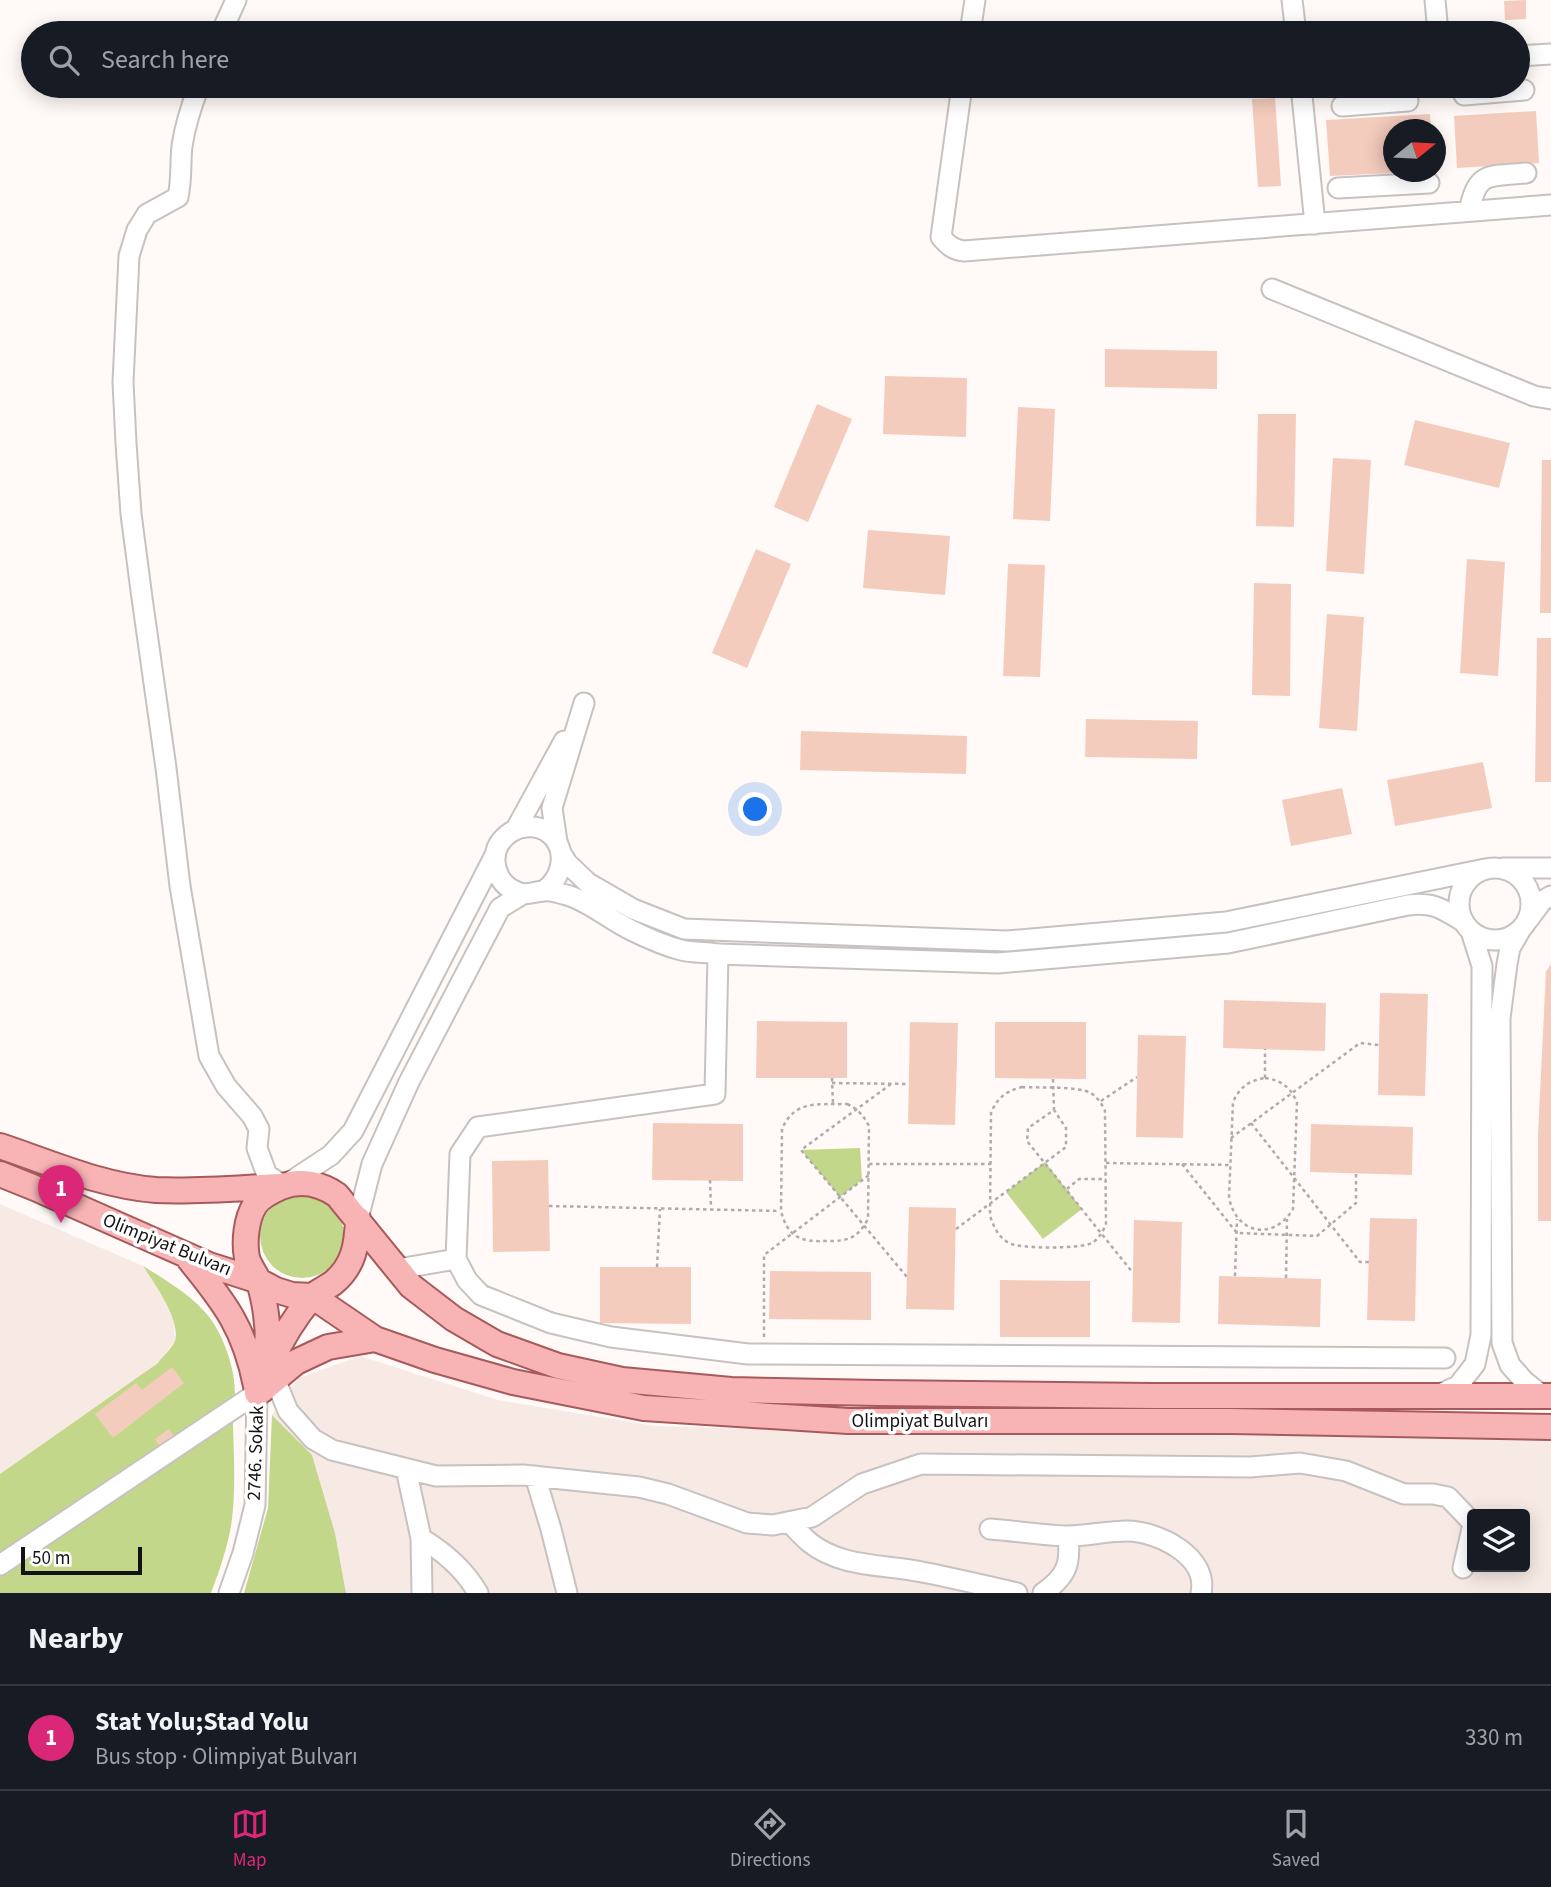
<!DOCTYPE html>
<html lang="en">
<head>
<meta charset="utf-8">
<style>
  :root { --surface:#171b24; --page:#20242c; --text:#f1f3f6; --muted:#9ea1a6; --line:#363941; --accent:#db2777 }
  body { margin:0; font-family:"Source Sans 3",sans-serif; background:var(--page); color:var(--text) }
  .controls { position:absolute; right:21px; bottom:21px; display:grid; overflow:hidden; border-radius:7px; box-shadow:0 4px 18px #0003 }
  .controls button { width:63px; height:63px; display:grid; place-items:center; padding:0; border:0; border-bottom:2px solid var(--line); background:var(--surface); color:var(--text); font:35px sans-serif }
  .compass { position:absolute; left:1383px; top:119px; width:63px; height:63px; border-radius:50%; background:var(--surface); box-shadow:0 4px 18px #0003; rotate:72deg }
  .scale { position:absolute; left:21px; bottom:18px; width:121px; box-sizing:border-box; padding-left:7px; border:4px solid #141212; border-top:0; font-size:19px; line-height:24px; white-space:nowrap; color:#141212; -webkit-text-stroke:5px #fff; paint-order:stroke }
  .you { position:absolute; left:756px; top:810px; width:24px; height:24px; margin:-18px; border:5px solid #fff; border-radius:50%; background:#1a73e8; box-shadow:0 0 0 10px #1a73e833 }
  .badge { display:grid; place-items:center; width:46px; height:46px; border-radius:50%; background:var(--accent); color:#fff; font-size:23px; font-weight:700 }
  .pin { position:absolute; translate:-50% -58px; filter:drop-shadow(0 2px 4px #0008) }
  .pin::after { content:''; position:absolute; top:37px; width:24px; height:21px; background:inherit; clip-path:polygon(0 0,100% 0,50% 100%) }
  .list { margin:0; padding:0; list-style:none }
  h2 { display:flex; justify-content:space-between; align-items:center; height:91px; margin:0; padding:0 28px; font-size:30px }
  h2 small { font-size:23px; font-weight:400; color:var(--muted) }
  .list li { display:grid; grid-template-columns:46px 1fr auto; gap:21px; align-items:center; box-sizing:border-box; height:105px; padding:0 28px; border-top:2px solid var(--line) }
  .list b { display:block; font-size:26px; white-space:nowrap }
  .list p { margin:0; font-size:23px; white-space:nowrap; color:var(--muted) }
  .list em { font-size:23px; font-style:normal; color:var(--muted) }
  .icon { flex:none; width:38px; height:38px; fill:none; stroke:currentColor; stroke-width:2; stroke-linecap:round; stroke-linejoin:round }
  .map { position:relative; flex:none; width:1551px; height:1593px; overflow:hidden }
  .search { position:absolute; background:var(--surface); box-shadow:0 4px 18px #0003; left:21px; right:21px; top:21px; height:77px; display:flex; align-items:center; gap:18px; box-sizing:border-box; padding:0 24px; border-radius:38px; color:var(--muted); font-size:26px }
  .sheet { height:196px; background:var(--surface) }
  nav { display:flex; justify-content:space-around; align-items:center; box-sizing:border-box; height:98px; border-top:2px solid var(--line); background:var(--surface); font-size:19px; color:var(--muted) }
  nav a { display:grid; justify-items:center; gap:4px }
  nav .on { color:var(--accent) }
  .map>svg:first-child { display:block }
  .built { fill:#f7eae5; fill-rule:evenodd }
  .green { fill:#c3d78a }
  .building { fill:#f4ccbe }
  .lines { fill:none; stroke-linecap:round; stroke-linejoin:round }
  .minor-casing { stroke:#c7c2c0; stroke-width:23 }
  .major-casing { stroke:#a65a5c; stroke-width:28 }
  .path { stroke:#b0abaa; stroke-width:2.5; stroke-dasharray:3.5 3.5; stroke-linecap:butt }
  .minor { stroke:#fff; stroke-width:19 }
  .major { stroke:#f8b3b5; stroke-width:24 }
  .labels { text-anchor:middle; dominant-baseline:central; stroke-width:7; stroke-linejoin:round; paint-order:stroke }
  .street-label { font-size:19px; fill:#141212; stroke:#fff }
</style>
</head>
<body>
<div class="map">
<svg width="1551" height="1593" viewBox="0 0 1551 1593">
  <rect width="100%" height="100%" fill="#fff9f7"/>
  <path class="built" d="M0,1204L143,1266L163,1296L174,1322L175,1341L158,1363L0,1474Z
    M360,1356L498,1400L655,1426L856,1432L1551,1438V1593H346L335,1533L312,1455L272,1415L299,1378ZM1472,1514H1525V1567H1472Z"/>
  <path class="green" d="M860,1148L862,1180L840,1197L801,1150Z
    M1045,1162L1082,1209L1043,1239L1006,1192Z
    M260 1236a42 42 0 1 1 84 0a42 42 0 1 1-84 0Z
    M143,1266C167,1281 192,1295 210,1318C224,1337 235,1369 235,1393C235,1404 232,1414 233,1425C234,1459 236,1493 231,1526C227,1549 219,1572 211,1593H0V1474L158,1363C162,1357 172,1348 175,1341C181,1320 154,1283 143,1266Z
    M272,1415L312,1455L335,1533L346,1593H244L268,1508Z"/>
  <path class="building" d="M1526,0V19L1505,20L1504,1Z
    M1275,98L1281,186L1258,187L1252,99Z
    M1536,111L1539,163L1457,168L1454,116Z
    M1430,114L1431,130H1394V173L1330,176L1326,120Z
    M1105,349L1217,351V389L1105,387Z
    M885,376L967,378L966,437L883,434Z
    M817,404L852,419L808,522L774,507Z
    M1018,407L1055,409L1050,521L1013,519Z
    M1258,414H1296L1294,527L1256,526Z
    M1415,420L1510,443L1499,488L1404,465Z
    M1333,458L1371,460L1364,574L1326,571Z
    M1542,460H1551V613H1540Z
    M868,530L950,536L945,595L863,588Z
    M756,549L791,564L747,668L712,653Z
    M1467,559L1505,562L1498,676L1460,673Z
    M1008,564L1045,565L1040,677L1003,676Z
    M1254,583L1291,584L1290,696L1252,695Z
    M1327,614L1364,617L1357,731L1319,728Z
    M1537,638H1551V782H1535Z
    M1086,719L1198,721L1197,759L1085,757Z
    M801,731L967,736L966,774L800,770Z
    M1483,762L1492,808L1395,826L1387,780Z
    M1342,788L1352,834L1291,846L1282,800Z
    M1551,964V1221H1538V1134L1546,972Z
    M1380,993L1428,994L1425,1096L1378,1095Z
    M1224,1000L1326,1003L1325,1051L1223,1048Z
    M757,1021L847,1022V1078H756Z
    M910,1022L958,1023L955,1125L908,1124Z
    M995,1022H1086V1079L995,1078Z
    M1138,1035L1186,1036L1183,1138L1136,1137Z
    M653,1123L743,1124V1181L652,1180Z
    M1311,1124L1413,1127L1412,1175L1310,1172Z
    M548,1160L550,1251L493,1252L492,1161Z
    M909,1207L956,1208L954,1310L906,1309Z
    M1370,1218L1417,1219L1415,1321L1367,1320Z
    M1134,1220L1182,1222L1180,1323L1132,1322Z
    M600,1267H691V1324L600,1323Z
    M770,1271L871,1272V1320L769,1319Z
    M1219,1276L1321,1279L1320,1327L1218,1324Z
    M1000,1280L1090,1281V1337H1000Z
    M172,1367L184,1383L113,1438L95,1414L136,1383L142,1390Z
    M169,1429L178,1443L164,1452L155,1439Z"/>
  <g class="lines">
    <defs>
      <path id="minor" d="M1292,0L1296,33
        M1435,0L1438,33
        M221,33L236,0
        M970,33L975,0
        M1518,56L1551,54
        M199,86C192,104 185,126 182,146C180,164 182,179 178,197L147,214L137,230L129,256L123,382L126,443L131,514L142,598L166,768L180,886L209,1056L226,1086L252,1116L259,1129L257,1148L267,1175L284,1186L331,1155L353,1131L495,855
        M962,86L941,237C948,245 953,250 964,251L1551,205
        M1301,86L1315,224
        M1463,86L1464,95L1524,90
        M1342,106L1408,101
        M1338,188L1429,183
        M1469,211C1478,170 1488,177 1526,173
        M1272,289L1534,396L1551,399
        M516,829L564,741
        M557,842L552,808L584,703
        M561,853L567,863L588,883L633,909L684,929L1007,941L1226,922L1485,869
        M1503,868H1551
        M1459 904a36 36 0 1 1 72 0a36 36 0 1 1-72 0Z
        M545,890C574,868 562,824 526,827C515,828 505,835 499,844C490,860 497,882 513,890C525,897 531,892 544,891C550,890 563,894 570,896C591,903 610,920 631,930C645,937 666,946 681,950C693,953 706,952 718,954L998,963L1228,943L1408,905C1435,902 1442,909 1464,922
        M1528,920L1542,901L1551,896
        M1521,929L1510,948L1507,964L1500,1018L1502,1343L1510,1365L1524,1381L1543,1396
        M718,954L715,1094L478,1127L460,1154L456,1259L467,1280L481,1295L551,1323L611,1337L748,1354L1445,1358
        M358,1219L372,1164L409,1082L500,908L523,894
        M398,1269L456,1259
        M275,1379L288,1411L313,1439L332,1450L436,1476L523,1475L639,1487L668,1494L747,1523L773,1525L812,1517L862,1484L921,1464L1250,1467L1300,1463L1346,1471L1404,1494H1433L1448,1497L1472,1522
        M1438,1395L1458,1386L1475,1364L1481,1335L1482,966L1471,931
        M406,1469L421,1538L422,1593
        M535,1476L551,1529L567,1593
        M790,1523C796,1529 802,1536 809,1542C841,1568 884,1564 922,1572C954,1578 986,1586 1017,1593
        M990,1529C1016,1531 1041,1535 1067,1536C1087,1536 1107,1531 1127,1531C1157,1531 1209,1556 1201,1593
        M421,1538C444,1552 465,1570 478,1593
        M0,1565L257,1393
        M1463,1568L1472,1529
        M229,1593L243,1553L255,1505L257,1393
        M1043,1593C1067,1576 1071,1564 1068,1536"/>
      <path id="major" d="M0,1146C51,1163 102,1186 156,1190C197,1192 239,1188 280,1186
        M0,1174L35,1188L209,1265L259,1281L276,1290L292,1295L312,1296
        M189,1259C225,1303 245,1329 256,1386
        M312,1296L375,1339L435,1360L513,1382L644,1408L848,1421H1231L1551,1427
        M270,1364C280,1342 295,1317 311,1298C316,1292 326,1288 333,1283C354,1266 357,1245 358,1219
        M261,1391L296,1362L328,1347L375,1339
        M257,1393C262,1371 270,1348 267,1324C266,1311 263,1295 259,1282C256,1274 249,1266 247,1258C244,1242 246,1219 255,1205C260,1197 272,1191 281,1187C301,1179 321,1184 337,1195L411,1286L454,1319L497,1344L558,1366L622,1380L731,1390L878,1393L1152,1396H1551"/>
    </defs>
    <use href="#minor" class="minor-casing"/>
    <use href="#major" class="major-casing"/>
    <path class="path" d="M832,1078L833,1105
      M1265,1078C1281,1080 1290,1087 1297,1102L1293,1209C1274,1241 1237,1235 1229,1198L1233,1102C1240,1087 1248,1081 1265,1078Z
      M1265,1078V1049
      M1053,1079L1054,1110L1028,1128L1027,1141L1133,1273
      M832,1083L909,1084
      M891,1084L801,1150L907,1277
      M1022,1087C1038,1088 1078,1086 1091,1093C1098,1098 1102,1104 1105,1111L1106,1225C1102,1232 1099,1239 1092,1243C1081,1249 1020,1249 1009,1243C998,1237 994,1227 990,1216L991,1113C997,1098 1006,1091 1022,1087Z
      M1101,1101L1137,1077
      M847,1104C858,1109 863,1115 869,1126L868,1219C857,1239 848,1241 827,1241C801,1242 788,1238 781,1211L782,1129C795,1099 819,1105 847,1104Z
      M1251,1123L1360,1262H1369
      M1231,1138L1360,1043L1379,1045
      M1106,1163L1230,1165
      M869,1164H991
      M1182,1164L1237,1233L1317,1236L1356,1203V1173
      M710,1180L711,1208
      M1067,1189L1079,1179H1106
      M549,1206L780,1211
      M956,1229L1066,1147V1128L1054,1110
      M657,1267L660,1209
      M1235,1276L1237,1219
      M1286,1278L1287,1219
      M764,1337V1255L869,1175"/>
    <use href="#minor" class="minor"/>
    <use href="#major" class="major"/>
  </g>
  <g class="labels">
    <g class="street-label">
      <text transform="translate(167 1245) rotate(22)">Olimpiyat Bulvarı</text>
      <text x="920" y="1421">Olimpiyat Bulvarı</text>
      <text transform="translate(256 1453) rotate(-88)">2746. Sokak</text>
    </g>
  </g>
</svg>
<div class="controls">
<button><svg class="icon" aria-label="layers" viewBox="0 0 24 24"><path d="M12 4l9 5-9 5-9-5zM3 14l9 5 9-5"/></svg></button>
</div>
<svg class="compass" viewBox="-18 -18 36 36"><path d="M0-13l5 13h-10z" fill="#e53935"/><path d="M0 13l5-13h-10z" fill="#9ea1a6"/></svg>
<div class="scale">50 m</div>
<div class="you"></div>
<div class="pin badge" style="left:61px;top:1223px">1</div>
<div class="search"><svg class="icon" aria-label="search" viewBox="0 0 24 24"><circle cx="10" cy="10" r="6"/><path d="M15 15l6 6"/></svg>Search here</div>
</div>
<section class="sheet">
<h2>Nearby<small></small></h2>
<ul class="list">
<li><span class="badge">1</span><div><b>Stat Yolu;Stad Yolu</b><p>Bus stop · Olimpiyat Bulvarı</p></div><em>330 m</em></li>
</ul>
</section>
<nav>
<a class="on"><svg class="icon" aria-label="map" viewBox="0 0 24 24"><path d="M3 6l6-2 6 2 6-2v14l-6 2-6-2-6 2zM9 4v14M15 6v14"/></svg>Map</a>
<a><svg class="icon" aria-label="directions" viewBox="0 0 24 24"><path d="M12 3l9 9-9 9-9-9zM9 14v-3h6M13 9l2 2-2 2"/></svg>Directions</a>
<a><svg class="icon" aria-label="saved" viewBox="0 0 24 24"><path d="M7 4h10v16l-5-4-5 4z"/></svg>Saved</a>
</nav>
</body>
</html>
